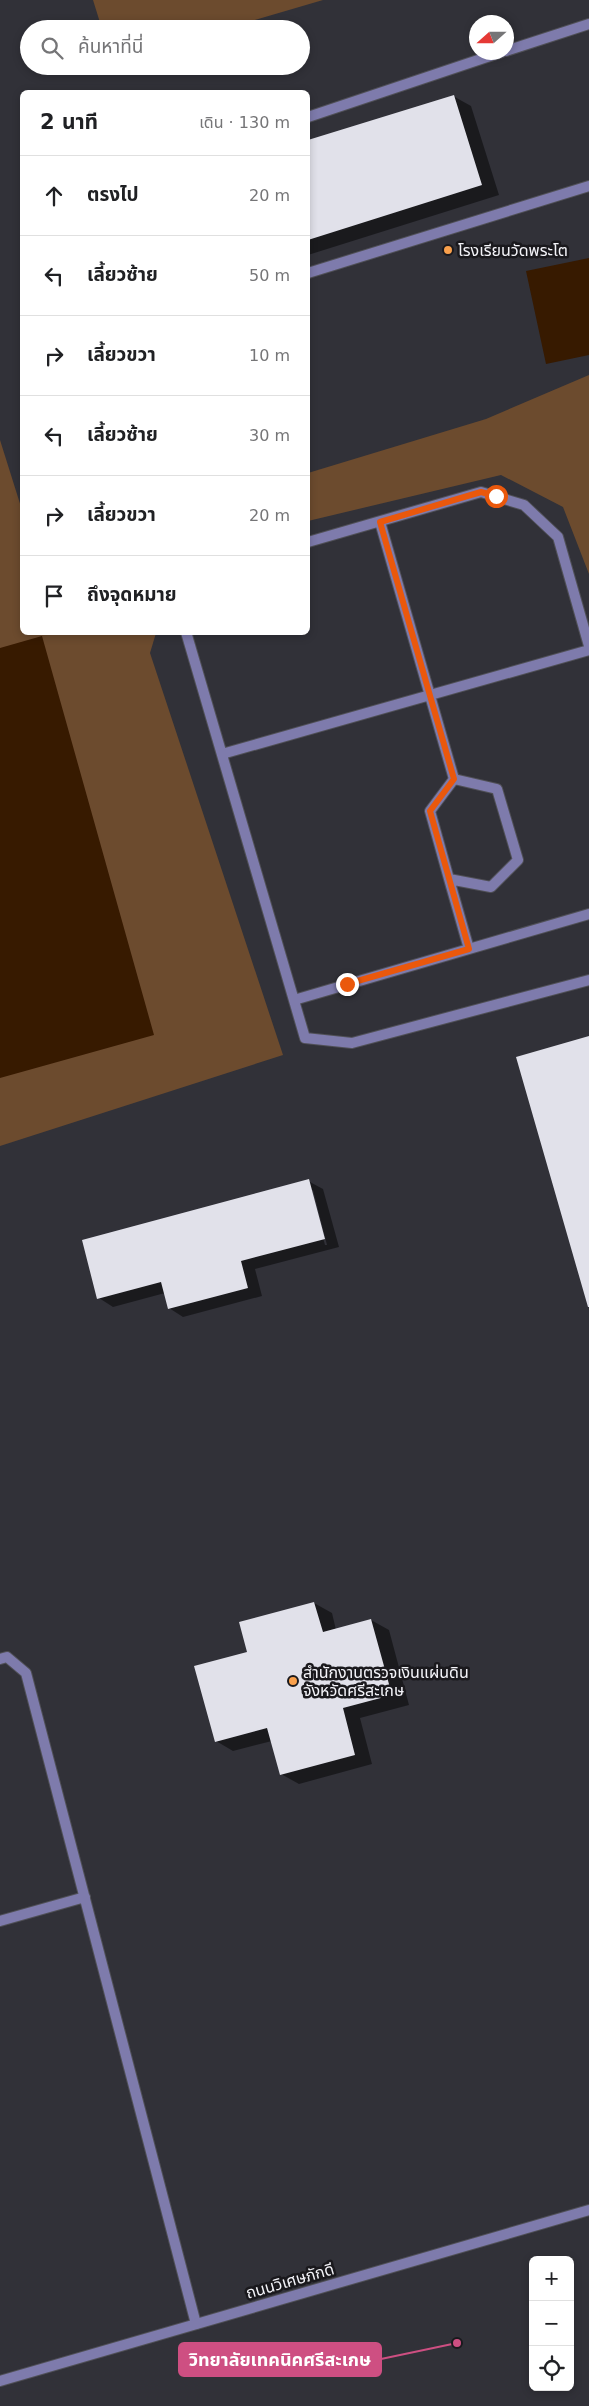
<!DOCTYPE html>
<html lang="th">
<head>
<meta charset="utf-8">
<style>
  :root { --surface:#fff; --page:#f6f6f6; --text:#202124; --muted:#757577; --line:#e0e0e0 }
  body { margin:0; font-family:"DejaVu Sans","Noto Sans Thai",sans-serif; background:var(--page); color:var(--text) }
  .controls { position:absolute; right:15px; bottom:15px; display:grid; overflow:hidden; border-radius:8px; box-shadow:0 2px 8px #0003 }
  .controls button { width:45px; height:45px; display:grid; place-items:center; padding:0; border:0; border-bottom:1px solid var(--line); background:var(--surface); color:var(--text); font:25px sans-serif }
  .compass { position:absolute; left:469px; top:15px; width:45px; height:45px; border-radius:50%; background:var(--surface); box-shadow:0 2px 8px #0003; rotate:249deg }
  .stop { position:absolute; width:15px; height:15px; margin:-11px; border:4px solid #ea580c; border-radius:50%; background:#fff }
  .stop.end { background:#ea580c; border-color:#fff; box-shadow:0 1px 5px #0008 }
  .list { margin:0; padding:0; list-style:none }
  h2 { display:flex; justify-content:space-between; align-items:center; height:65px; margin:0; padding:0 20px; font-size:21px }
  h2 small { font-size:16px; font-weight:400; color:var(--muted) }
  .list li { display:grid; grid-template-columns:32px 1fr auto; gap:15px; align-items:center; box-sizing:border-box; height:80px; padding:0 20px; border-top:1px solid var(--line) }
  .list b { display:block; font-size:19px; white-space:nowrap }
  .list em { font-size:16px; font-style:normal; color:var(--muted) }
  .icon { flex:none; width:28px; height:28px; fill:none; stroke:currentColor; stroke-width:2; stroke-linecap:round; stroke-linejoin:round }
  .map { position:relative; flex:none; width:589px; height:2406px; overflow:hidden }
  .search { position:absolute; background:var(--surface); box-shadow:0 2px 8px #0003; left:20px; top:20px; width:290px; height:55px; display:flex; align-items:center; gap:12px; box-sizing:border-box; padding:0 18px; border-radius:28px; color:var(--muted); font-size:19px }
  .panel { position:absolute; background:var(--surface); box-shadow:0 2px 8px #0003; left:20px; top:90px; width:290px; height:545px; border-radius:8px }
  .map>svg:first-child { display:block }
  .green { fill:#6c4b2e }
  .water { fill:#371a00 }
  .shadow { fill:#0007; fill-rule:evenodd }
  .building { fill:#e1e1ea }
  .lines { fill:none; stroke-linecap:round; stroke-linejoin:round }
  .service-casing { stroke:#505057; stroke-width:12 }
  .minor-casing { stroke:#505057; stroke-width:12 }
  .service { stroke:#7e7bac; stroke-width:10 }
  .minor { stroke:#7e7bac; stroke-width:10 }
  .route { stroke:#ea580c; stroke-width:6 }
  .poi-dot { fill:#f9a04c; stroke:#1a191d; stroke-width:2 }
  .labels { text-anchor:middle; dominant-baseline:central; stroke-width:5; stroke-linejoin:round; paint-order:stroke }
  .poi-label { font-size:16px; fill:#f4f4f9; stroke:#1a191d; text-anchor:start }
  .street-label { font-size:16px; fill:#f4f4f9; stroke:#1a191d }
  .leader { fill:none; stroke:#ce4f82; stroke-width:2 }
  .callout-dot { fill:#ce4f82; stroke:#1a191d; stroke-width:2 }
  .callout { fill:#ce4f82; stroke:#ce4f82; stroke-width:2 }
  .callout-label { font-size:18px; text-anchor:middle; font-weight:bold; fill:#fff }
</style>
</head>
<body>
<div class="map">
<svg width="589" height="2406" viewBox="0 0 589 2406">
  <rect width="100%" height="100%" fill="#313138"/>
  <path class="green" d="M93,0H323L224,29H102Z
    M589,375V574L563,507L501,475L308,521V473L486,419Z
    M0,440L22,510V632L156,633L150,653L283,1055L0,1146Z"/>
  <path class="water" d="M589,258V355L546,364L526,271Z
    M42,636L154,1035L0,1078V648Z"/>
  <path class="shadow" d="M453,96L471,106L499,195L308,255V142Z
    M308,1181L323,1189L339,1247L255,1269L262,1296L183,1317L169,1308L165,1293L113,1307L99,1298ZM310,1190H313L327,1245H325Z
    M314,1603L332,1613L336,1630L371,1620L389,1630L409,1705L360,1718L372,1764L299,1784L281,1774L272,1741L233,1751L216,1741L248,1653Z"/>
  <path class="building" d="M454,95L482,185L308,240V140Z
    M589,1036V1307H588L516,1057Z
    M309,1179L325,1239L241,1261L248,1288L168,1309L161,1282L97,1299L82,1240Z
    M314,1602L323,1632L371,1619L392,1695L343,1708L355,1755L280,1775L267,1728L215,1742L194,1666L247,1652L239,1622Z"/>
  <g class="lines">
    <defs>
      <path id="service" d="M506,51L589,24
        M308,117L502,52
        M308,273L589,186
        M380,522L454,779
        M308,542L481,492L524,505L558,537L589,646
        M186,632L305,1038L352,1043L589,980
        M222,754L589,650
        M454,779L497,789L518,860L491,887L449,879L430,811Z
        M449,879L469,949
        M294,1000L589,914
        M0,1659L7,1657L26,1673L196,2324
        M0,1921L85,1897"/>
      <path id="minor" d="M0,2381L589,2210"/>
    </defs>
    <use href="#service" class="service-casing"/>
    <use href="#minor" class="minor-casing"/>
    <use href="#service" class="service"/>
    <use href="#minor" class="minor"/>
  </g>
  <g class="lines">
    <path class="route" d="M347,984L469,949L430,811L454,779L380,522L481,492L496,496"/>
  </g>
  <g class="poi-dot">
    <circle cx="448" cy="250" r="5"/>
    <circle cx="293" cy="1681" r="5"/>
  </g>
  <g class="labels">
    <g class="poi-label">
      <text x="458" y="250">โรงเรียนวัดพระโต</text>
      <text x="303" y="1672">สำนักงานตรวจเงินแผ่นดิน<tspan x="303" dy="18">จังหวัดศรีสะเกษ</tspan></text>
    </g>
    <g class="street-label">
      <text transform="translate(290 2281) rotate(-16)">ถนนวิเศษภักดี</text>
    </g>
  </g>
  <path class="leader" d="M457 2343L381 2359"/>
  <circle class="callout-dot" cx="457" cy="2343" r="5"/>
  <rect class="callout" x="179" y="2343" width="202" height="33" rx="5"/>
  <g class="callout-label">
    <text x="280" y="2366">วิทยาลัยเทคนิคศรีสะเกษ</text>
  </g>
</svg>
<div class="controls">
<button>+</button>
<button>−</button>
<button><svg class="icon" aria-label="locate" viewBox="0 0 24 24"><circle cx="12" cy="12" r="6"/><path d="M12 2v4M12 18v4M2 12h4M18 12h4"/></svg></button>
</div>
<svg class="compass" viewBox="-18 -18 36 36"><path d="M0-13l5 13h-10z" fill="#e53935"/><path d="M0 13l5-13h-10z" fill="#757577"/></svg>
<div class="stop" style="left:496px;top:496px"></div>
<div class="stop end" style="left:347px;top:984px"></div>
<div class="search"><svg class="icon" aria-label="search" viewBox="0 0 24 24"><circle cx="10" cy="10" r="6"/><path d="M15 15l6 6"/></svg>ค้นหาที่นี่</div>
<section class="panel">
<h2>2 นาที<small>เดิน · 130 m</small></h2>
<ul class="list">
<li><svg class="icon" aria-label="ahead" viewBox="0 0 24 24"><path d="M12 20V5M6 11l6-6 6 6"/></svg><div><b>ตรงไป</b></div><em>20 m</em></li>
<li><svg class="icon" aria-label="left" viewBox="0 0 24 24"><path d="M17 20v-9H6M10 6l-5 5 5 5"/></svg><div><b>เลี้ยวซ้าย</b></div><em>50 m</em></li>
<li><svg class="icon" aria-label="right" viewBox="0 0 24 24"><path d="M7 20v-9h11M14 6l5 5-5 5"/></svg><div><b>เลี้ยวขวา</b></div><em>10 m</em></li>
<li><svg class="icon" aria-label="left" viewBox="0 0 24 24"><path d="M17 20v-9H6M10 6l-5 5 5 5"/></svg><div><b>เลี้ยวซ้าย</b></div><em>30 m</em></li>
<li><svg class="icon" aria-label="right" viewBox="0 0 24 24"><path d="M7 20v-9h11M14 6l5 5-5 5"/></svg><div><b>เลี้ยวขวา</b></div><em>20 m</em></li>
<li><svg class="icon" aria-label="arrive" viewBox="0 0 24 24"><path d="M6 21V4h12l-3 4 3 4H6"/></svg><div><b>ถึงจุดหมาย</b></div></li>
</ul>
</section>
</div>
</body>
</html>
